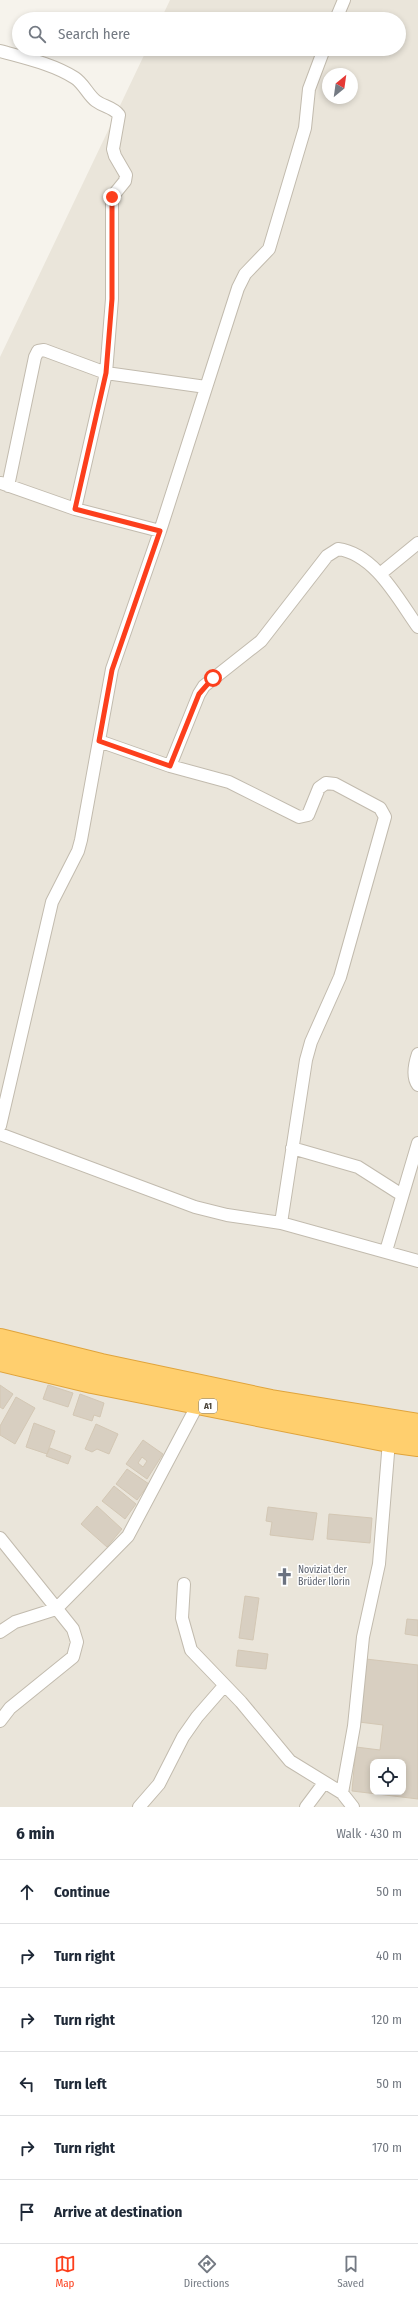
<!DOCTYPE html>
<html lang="en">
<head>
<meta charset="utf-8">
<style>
  :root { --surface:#fff; --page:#f6f6f7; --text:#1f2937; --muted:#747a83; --line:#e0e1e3; --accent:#fc3f1d }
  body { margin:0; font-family:"Fira Sans Condensed",sans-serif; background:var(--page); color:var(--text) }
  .controls { position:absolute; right:12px; bottom:12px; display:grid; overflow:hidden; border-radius:8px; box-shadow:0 2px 6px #0003 }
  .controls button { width:36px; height:36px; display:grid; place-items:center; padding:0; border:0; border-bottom:1px solid var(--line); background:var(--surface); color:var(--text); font:20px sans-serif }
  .compass { position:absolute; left:322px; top:68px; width:36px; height:36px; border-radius:50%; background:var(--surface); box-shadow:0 2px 6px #0003; rotate:29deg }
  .stop { position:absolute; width:12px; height:12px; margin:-9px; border:3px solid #fc3f1d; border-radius:50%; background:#fff }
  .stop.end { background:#fc3f1d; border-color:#fff; box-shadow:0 1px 4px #0008 }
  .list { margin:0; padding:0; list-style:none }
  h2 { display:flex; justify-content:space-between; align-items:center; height:52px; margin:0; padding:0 16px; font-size:17px }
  h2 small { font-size:13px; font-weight:400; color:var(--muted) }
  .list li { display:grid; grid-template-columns:26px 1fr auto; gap:12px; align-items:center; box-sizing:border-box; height:64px; padding:0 16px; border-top:1px solid var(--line) }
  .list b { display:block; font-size:15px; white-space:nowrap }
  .list em { font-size:13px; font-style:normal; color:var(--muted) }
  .icon { flex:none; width:22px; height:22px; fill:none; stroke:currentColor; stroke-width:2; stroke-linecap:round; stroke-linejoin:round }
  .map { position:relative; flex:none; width:418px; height:1807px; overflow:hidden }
  .search { position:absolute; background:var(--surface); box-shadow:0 2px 6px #0003; left:12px; right:12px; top:12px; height:44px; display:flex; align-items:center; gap:10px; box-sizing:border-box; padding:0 14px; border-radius:22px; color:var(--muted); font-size:15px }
  .sheet { height:436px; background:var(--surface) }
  nav { display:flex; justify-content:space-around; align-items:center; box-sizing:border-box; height:56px; border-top:1px solid var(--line); background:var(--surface); font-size:11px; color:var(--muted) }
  nav a { display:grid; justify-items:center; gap:2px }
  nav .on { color:var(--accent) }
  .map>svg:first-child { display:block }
  .residential { fill:#eae5da; fill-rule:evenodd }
  .building { fill:#d8cfc1; stroke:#d3c7b4; fill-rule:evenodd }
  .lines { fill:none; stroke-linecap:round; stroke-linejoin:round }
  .street-casing { stroke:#c2bbae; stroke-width:14 }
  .highway-casing { stroke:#e0a43c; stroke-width:24 }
  .street { stroke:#fff; stroke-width:12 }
  .highway { stroke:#ffcf6e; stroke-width:22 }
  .route { stroke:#fc3f1d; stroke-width:5 }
  .labels { text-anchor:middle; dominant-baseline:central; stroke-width:3; stroke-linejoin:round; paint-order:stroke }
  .shield { fill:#fff; stroke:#817c74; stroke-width:1 }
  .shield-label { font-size:9px; font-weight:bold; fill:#4b4439 }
  .worship-label { font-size:10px; fill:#5b616d; stroke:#fff; text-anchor:start }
</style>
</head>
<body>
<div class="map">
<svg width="418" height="1807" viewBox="0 0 418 1807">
  <rect width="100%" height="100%" fill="#f6f3ec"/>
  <path class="residential" d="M170,0H418V1807H0V357L147,49H399V19H161ZM328,74H352V98H328ZM373,1762H403V1792H373Z"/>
  <path class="building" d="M0,1385L13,1394L3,1409L0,1407Z
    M48,1385L73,1393L68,1407L43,1399Z
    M80,1394L104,1403L100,1417L94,1415L92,1421L73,1415Z
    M16,1397L35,1408L15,1444L0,1435V1426Z
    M34,1423L55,1431L47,1454L26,1447Z
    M96,1424L118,1434L109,1454L97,1449L92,1452L85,1449Z
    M143,1440L163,1454L147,1479L126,1464ZM142,1457L147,1461L143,1467L138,1463Z
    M50,1448L71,1456L68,1464L46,1456Z
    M127,1469L149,1484L137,1500L116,1484Z
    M114,1486L136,1504L125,1519L102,1501Z
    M97,1506L122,1529L107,1547L81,1524Z
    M268,1507L317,1513L313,1540L270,1535L272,1522L266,1521Z
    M329,1514L372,1518L370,1543L327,1539Z
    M245,1596L259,1598L253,1640L239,1638Z
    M407,1619L418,1620V1636L405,1634Z
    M238,1650L268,1654L266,1669L236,1666Z
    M366,1659L418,1665V1799L352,1791L356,1747L380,1750L383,1725L359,1722ZM373,1762H403V1792H373Z"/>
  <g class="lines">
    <defs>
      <path id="street" d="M336,19L344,0
        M0,51C25,58 53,64 75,78C84,84 88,95 96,101C104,107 113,107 119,115L113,149L115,156L126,175L125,181L112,197V299L106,373L75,509
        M1,483L75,509L160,531
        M8,486L35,357L38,351L44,350L106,373L206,387
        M380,574L418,543
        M99,741L170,766L229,782L299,817L308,815L319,788L326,783L335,784L380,808L385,817L340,977L311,1042L306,1060L281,1223
        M170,766L199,694L204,686L261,641L327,556L338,549C375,554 398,599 418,627
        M418,1054C415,1063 412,1077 418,1085
        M0,1126L52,902L78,851L81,840L112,669L160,531L238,288L245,274L269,249L305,128L309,89L324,49
        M0,1134L195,1207L227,1215L281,1223L418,1261
        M292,1148L358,1167L402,1195
        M386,1251L418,1143
        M0,1538L73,1629L77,1642L73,1657L10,1708L0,1721
        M184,1584L182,1618L191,1650L241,1702L290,1761L342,1793L353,1807
        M0,1632L15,1622L56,1609L128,1536L198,1404
        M342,1793L354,1726L363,1637L379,1564L389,1441
        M139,1807L159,1784L183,1737L197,1717L224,1686
        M306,1807L324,1783"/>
      <path id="highway" d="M0,1340L101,1365L271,1401L418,1425
        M0,1360L92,1382L389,1441L418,1445"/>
    </defs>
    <use href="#street" class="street-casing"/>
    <use href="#highway" class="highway-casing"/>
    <use href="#street" class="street"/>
    <use href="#highway" class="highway"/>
  </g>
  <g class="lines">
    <path class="route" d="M112,197V299L106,373L75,509L160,531L112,670L99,741L170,766L199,694L213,678"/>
  </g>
  <defs>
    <symbol id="church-bare" viewBox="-9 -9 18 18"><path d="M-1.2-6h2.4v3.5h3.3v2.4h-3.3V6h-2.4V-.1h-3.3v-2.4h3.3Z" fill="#6b7280" stroke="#fff" stroke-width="2.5" paint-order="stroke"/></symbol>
  </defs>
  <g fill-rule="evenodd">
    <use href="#church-bare" x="272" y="1564" width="25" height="25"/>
  </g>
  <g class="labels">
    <rect class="shield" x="199" y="1399" width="18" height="14" rx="3"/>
    <g class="shield-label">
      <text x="208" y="1406">A1</text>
    </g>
    <g class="worship-label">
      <text x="298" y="1570">Noviziat der<tspan x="298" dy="12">Brüder Ilorin</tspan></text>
    </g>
  </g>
</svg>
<div class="controls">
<button><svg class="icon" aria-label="locate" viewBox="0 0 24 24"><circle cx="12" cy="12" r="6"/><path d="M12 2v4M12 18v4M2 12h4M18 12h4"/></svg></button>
</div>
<svg class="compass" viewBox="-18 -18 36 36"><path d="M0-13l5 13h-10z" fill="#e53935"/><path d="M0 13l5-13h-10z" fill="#747a83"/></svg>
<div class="stop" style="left:213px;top:678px"></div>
<div class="stop end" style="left:112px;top:197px"></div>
<div class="search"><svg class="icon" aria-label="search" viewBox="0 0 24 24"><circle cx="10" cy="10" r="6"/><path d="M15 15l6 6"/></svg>Search here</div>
</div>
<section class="sheet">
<h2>6 min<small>Walk · 430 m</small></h2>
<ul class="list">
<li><svg class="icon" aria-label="ahead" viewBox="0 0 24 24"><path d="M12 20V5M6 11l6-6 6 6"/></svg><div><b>Continue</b></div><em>50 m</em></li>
<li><svg class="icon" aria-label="right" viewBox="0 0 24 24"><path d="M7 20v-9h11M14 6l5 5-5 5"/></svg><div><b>Turn right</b></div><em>40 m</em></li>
<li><svg class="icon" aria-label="right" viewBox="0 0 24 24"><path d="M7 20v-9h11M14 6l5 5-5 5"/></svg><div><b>Turn right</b></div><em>120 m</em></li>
<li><svg class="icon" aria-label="left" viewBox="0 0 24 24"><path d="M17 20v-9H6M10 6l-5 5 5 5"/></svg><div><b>Turn left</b></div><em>50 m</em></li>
<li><svg class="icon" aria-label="right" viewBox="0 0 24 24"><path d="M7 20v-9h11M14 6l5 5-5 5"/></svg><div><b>Turn right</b></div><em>170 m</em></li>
<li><svg class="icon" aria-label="arrive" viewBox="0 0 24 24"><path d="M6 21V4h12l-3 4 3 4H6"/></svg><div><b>Arrive at destination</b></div></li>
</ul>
</section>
<nav>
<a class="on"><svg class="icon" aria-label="map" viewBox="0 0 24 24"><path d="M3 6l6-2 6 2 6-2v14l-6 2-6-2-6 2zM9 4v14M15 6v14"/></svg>Map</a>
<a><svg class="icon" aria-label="directions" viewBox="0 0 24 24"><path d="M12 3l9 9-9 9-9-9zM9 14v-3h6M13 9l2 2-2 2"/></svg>Directions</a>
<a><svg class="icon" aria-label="saved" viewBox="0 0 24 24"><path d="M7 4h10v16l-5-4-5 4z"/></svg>Saved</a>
</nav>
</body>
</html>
